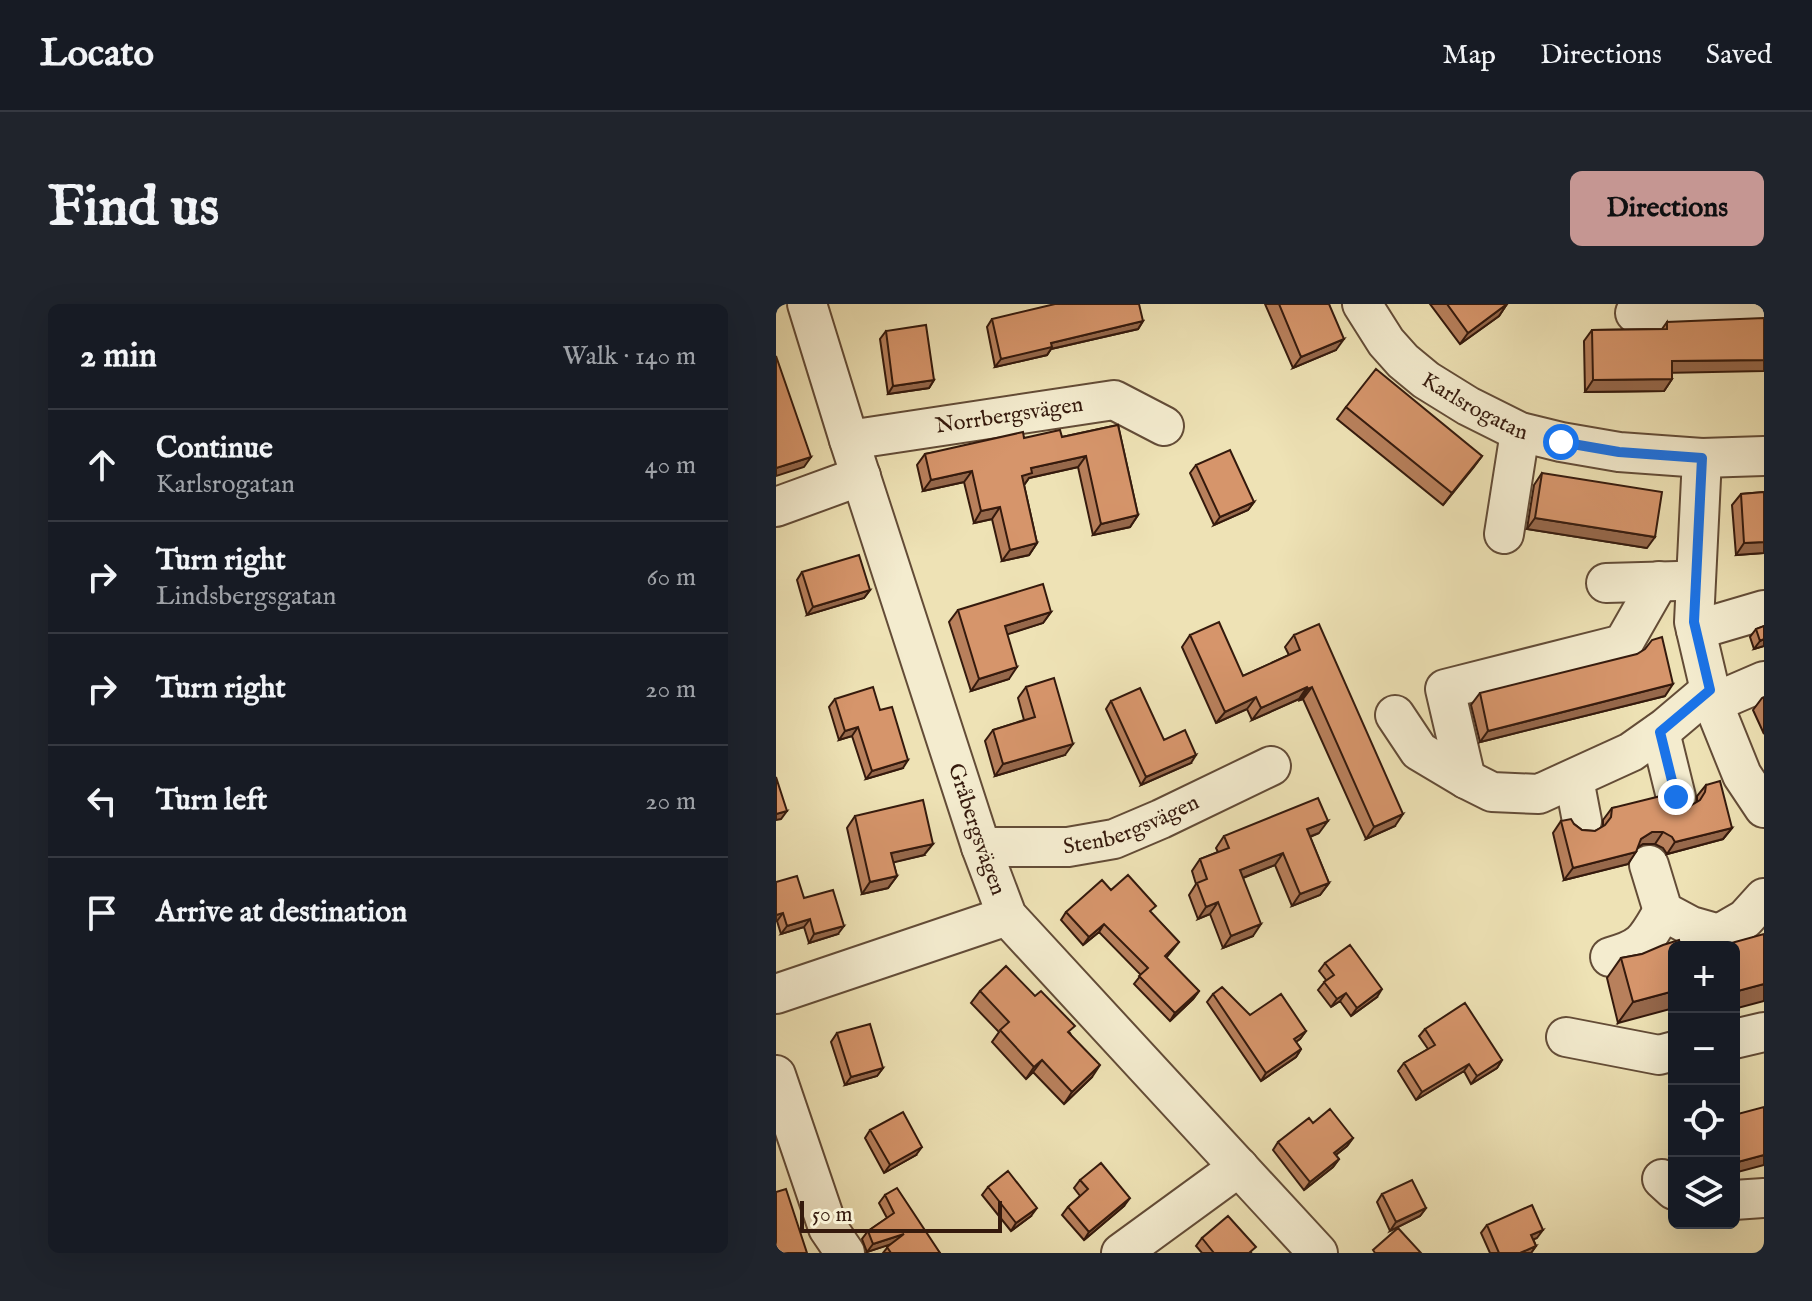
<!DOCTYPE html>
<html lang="en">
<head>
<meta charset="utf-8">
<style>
  :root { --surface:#171b24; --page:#20242c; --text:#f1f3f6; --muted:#9ea1a6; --line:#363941; --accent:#c59692 }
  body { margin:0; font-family:"IM FELL English",serif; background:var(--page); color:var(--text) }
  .controls { position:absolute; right:24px; bottom:24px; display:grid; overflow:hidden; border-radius:12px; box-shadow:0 8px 32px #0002 }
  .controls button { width:72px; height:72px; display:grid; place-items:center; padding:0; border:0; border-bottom:2px solid var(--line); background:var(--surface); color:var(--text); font:40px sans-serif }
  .scale { position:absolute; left:24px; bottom:20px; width:202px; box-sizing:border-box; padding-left:8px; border:4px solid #351a0d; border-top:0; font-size:22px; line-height:28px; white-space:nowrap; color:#351a0d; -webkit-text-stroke:6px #f4eccf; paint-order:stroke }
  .stop { position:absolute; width:24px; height:24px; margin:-18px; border:6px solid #1a73e8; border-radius:50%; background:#fff }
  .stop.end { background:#1a73e8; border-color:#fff; box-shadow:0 2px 8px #0008 }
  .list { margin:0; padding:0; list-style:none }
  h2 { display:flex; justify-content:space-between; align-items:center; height:104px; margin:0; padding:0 32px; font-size:34px }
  h2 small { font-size:26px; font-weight:400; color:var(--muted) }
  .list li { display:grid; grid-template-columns:52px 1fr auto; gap:24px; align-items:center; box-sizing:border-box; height:112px; padding:0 32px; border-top:2px solid var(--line) }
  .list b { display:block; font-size:30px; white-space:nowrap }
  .list p { margin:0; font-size:26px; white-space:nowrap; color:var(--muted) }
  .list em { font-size:26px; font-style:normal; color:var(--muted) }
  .icon { flex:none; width:44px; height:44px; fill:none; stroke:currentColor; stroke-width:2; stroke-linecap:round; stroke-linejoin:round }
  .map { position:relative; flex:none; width:988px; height:949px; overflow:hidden; border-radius:12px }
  header { display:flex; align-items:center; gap:48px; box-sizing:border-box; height:112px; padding:0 40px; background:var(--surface); border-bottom:2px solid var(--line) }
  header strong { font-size:38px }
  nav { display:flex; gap:44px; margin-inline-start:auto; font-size:28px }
  .intro { display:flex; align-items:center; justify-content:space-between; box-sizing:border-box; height:192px; padding:0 48px }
  h1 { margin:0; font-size:56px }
  .button { padding:20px 36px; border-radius:12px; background:var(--accent); color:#111; font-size:28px; font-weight:700 }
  main { display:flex; gap:48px; padding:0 48px }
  aside { flex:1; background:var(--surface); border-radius:12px; box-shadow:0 8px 32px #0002 }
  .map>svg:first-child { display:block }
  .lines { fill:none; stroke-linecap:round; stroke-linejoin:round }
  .minor-casing { stroke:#634c37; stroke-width:42 }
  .minor { stroke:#f4eccf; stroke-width:38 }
  .wall { fill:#b8805c; stroke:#351a0d; stroke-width:2 }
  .shaded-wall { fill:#96684b; stroke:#351a0d; stroke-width:2 }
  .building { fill:#d6956b; stroke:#351a0d; stroke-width:2 }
  .route { stroke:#1a73e8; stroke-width:10 }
  .labels { text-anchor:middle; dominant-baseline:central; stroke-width:6; stroke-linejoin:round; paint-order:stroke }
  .street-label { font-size:22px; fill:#351a0d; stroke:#f4eccf }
</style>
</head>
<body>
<header>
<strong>Locato</strong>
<nav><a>Map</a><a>Directions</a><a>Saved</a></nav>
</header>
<div class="intro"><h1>Find us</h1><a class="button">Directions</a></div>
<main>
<aside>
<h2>2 min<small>Walk · 140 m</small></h2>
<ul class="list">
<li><svg class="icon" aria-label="ahead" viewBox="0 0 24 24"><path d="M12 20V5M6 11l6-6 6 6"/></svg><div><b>Continue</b><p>Karlsrogatan</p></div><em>40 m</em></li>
<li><svg class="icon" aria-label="right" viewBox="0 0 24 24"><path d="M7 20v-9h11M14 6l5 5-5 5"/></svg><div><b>Turn right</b><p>Lindsbergsgatan</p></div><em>60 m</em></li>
<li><svg class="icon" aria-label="right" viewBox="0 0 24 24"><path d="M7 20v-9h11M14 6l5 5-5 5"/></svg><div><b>Turn right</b></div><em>20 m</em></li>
<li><svg class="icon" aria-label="left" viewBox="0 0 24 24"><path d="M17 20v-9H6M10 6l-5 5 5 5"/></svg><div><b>Turn left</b></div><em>20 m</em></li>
<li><svg class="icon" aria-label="arrive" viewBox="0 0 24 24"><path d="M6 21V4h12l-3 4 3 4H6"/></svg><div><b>Arrive at destination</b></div></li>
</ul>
</aside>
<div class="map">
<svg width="988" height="949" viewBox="0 0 988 949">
  <rect width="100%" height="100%" fill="#eee2b5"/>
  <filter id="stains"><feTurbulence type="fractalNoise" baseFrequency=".0025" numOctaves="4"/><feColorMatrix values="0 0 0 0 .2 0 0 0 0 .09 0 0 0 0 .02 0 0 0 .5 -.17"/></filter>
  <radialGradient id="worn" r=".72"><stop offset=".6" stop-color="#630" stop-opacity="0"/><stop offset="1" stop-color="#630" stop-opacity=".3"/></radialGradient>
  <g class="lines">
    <defs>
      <g id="minor">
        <path id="s1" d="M31,0L73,136L205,543L231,612L542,949"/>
        <path id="s2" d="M586,0L610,38L627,57L650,76L692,102L744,128L785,138L843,148L926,154L988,152"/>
        <path d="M859,9L988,4"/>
        <path id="s3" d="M73,136L338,96L388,122"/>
        <path d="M926,154L918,318L937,399L966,471L988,504"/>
        <path d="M0,203L85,172"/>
        <path d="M728,230L744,128"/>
        <path d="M830,279L902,277"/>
        <path d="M920,326L988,306"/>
        <path d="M937,399L988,377"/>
        <path d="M619,411L643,447L690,475L716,488L763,490L855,448L889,424L934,386"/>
        <path d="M884,428L900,493"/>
        <path d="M690,475L669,385L847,340L883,277"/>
        <path d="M798,475L806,517"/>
        <path id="s4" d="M205,543H292L338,535L385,515L495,462"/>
        <path d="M873,561L887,607L915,622L943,630L969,615L988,594"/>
        <path d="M834,653C868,644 870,636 887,607"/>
        <path d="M0,690L231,612"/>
        <path d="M790,733L883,751L898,747"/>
        <path d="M958,735L988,728"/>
        <path d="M0,771L52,924L69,949"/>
        <path d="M886,875L898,886"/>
        <path d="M958,896L988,894"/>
        <path d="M345,949L463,863"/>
      </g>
    </defs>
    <use href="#minor" class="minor-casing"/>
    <use href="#minor" class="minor"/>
  </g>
  <path class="wall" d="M489,0H553L560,46L517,64Z
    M654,0H731L723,12L684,40Z
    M216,15L367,17L362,25L275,45L271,51L219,63L211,23Z
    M891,18L896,75L888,87L809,88L808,37L816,26L886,25Z
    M110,27L158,76L153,84L112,90L104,35Z
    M570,103L706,152L667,201L561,115Z
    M342,121L362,211L354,223L317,231L302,163L253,174L248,181L261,239L253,251L226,257L216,215L198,219L188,178L147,187L141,161L149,150L248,134L286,133Z
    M420,161L478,198L472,206L438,221L414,169Z
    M766,169L871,244L751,225L758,181Z
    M988,188V249L960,251L956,201L965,190Z
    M26,268L94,286L88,294L31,311L21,276Z
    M182,306L275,308L267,319L231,330L233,375L195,387L173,318Z
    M988,322V342L978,345L974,333L980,325Z
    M414,331L467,372L513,351L509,343L518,331L619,522L590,535L527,395L524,396L523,395L476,416L471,405L440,419L406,343Z
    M250,383L289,451L219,472L209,437L217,426L248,416L242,394Z
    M704,389L889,392L704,438L695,401Z
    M988,393V430L977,406L986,394Z
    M59,395L104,406L127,464L90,475L76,432L63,436L53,403Z
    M335,397L388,436L415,459L365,481L330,405Z
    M930,481L956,524L947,535L891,550L887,544L879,540H867L862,543L852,560L788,576L777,529L785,517L798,520L806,526L819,527L827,523V516L836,504L893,497L901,502H914L921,498V492Z
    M79,512L148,551L117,558L121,572L112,584L86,590L71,524Z
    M543,529L534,533L553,579L544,591L516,602L499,561L467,574L477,632L447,644L434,610L422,615L413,591L420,580L416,567L424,555L442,548L440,544L448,532Z
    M0,578L28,594L62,630L33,639L28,623L5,630L1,617Z
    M335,586L375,609L403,638L390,654L423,687L417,695L394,717L358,680L365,671L323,628L307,641L285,616L290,608Z
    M905,643L842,719L831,674L845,654Z
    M549,659L601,693L575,712L564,697L555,703L542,686L550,676L543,667Z
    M204,687L294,729L316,773L288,800L257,768L250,775L216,738L223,728L195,699Z
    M437,690L474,711L530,727L524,735L520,738L525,745L520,753L485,777L431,698Z
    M649,725L726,756L721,764L695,780L688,767L640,796L622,767L628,759L652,745L643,732Z
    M61,729L107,764L101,772L69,781L55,738Z
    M537,819L577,834L571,842L560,851L563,855L557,863L528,886L497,846L502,838Z
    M94,826L140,851L108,869L89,834Z
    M304,876L348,902L308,936L286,911L292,903L304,892L298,884Z
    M212,883L255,912L235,927L206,891Z
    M606,890L650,904L644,912L614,927L601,898Z
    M109,891L164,949H107L114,940L91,948L86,935L92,927L111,914L103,899Z
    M711,921L761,934L757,935L760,942L755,949H714L705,929Z
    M426,934L476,949H426L420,942Z"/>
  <path class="shaded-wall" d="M731,0L723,12L684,40L692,29Z
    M367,17L362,25L275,45L271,51L219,63L225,55L275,39Z
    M568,35L560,46L517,64L525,53Z
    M988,56V67L887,69L896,57Z
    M896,75L888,87L809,88L817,76Z
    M158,76L153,84L112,90L117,82Z
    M310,152L302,163L253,174L248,181L238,183L246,172L255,164Z
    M706,152L698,163L667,201L676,189Z
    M35,153L28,163L0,172V164Z
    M196,167L188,178L147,187L155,176Z
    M478,198L472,206L438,221L444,213Z
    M224,203L216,215L198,219L205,207Z
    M362,211L354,223L317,231L325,220Z
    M759,214L879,233L871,244L751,225Z
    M988,238V249L960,251L968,239Z
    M261,239L253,251L226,257L234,246Z
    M94,286L88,294L31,311L37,303Z
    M275,308L267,319L220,334L229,322Z
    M988,335V342L978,345L984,337Z
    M241,363L233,375L195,387L203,375Z
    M897,380L889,392L704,438L712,427Z
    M531,383L523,395L476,416L485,404Z
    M536,383L527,395L524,396L532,385Z
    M480,393L471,405L440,419L449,408Z
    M82,423L76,432L63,436L69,427Z
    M297,440L289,451L219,472L227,460Z
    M420,451L415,459L365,481L370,473Z
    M132,456L127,464L90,475L96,467Z
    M11,507L5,515L0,516V510Z
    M627,510L619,522L590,535L598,523Z
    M552,517L543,529L522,537L531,525Z
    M956,524L947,535L891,550L899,538Z
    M876,528H887L879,540H867L856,547L865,535Z
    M157,540L148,551L107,561L115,549Z
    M860,548L852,560L788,576L797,564Z
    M507,549L499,561L456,578L464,566Z
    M121,572L112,584L86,590L94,578Z
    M553,579L544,591L516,602L524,590Z
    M442,598L434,610L422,615L430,603Z
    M7,609L1,617H0V611Z
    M34,615L28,623L5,630L11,622Z
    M328,620L323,628L307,641L313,633Z
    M485,620L477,632L447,644L455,632Z
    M68,622L62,630L33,639L38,630Z
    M988,680V697L958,705V688Z
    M606,685L601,693L575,712L581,704Z
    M423,687L417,695L394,717L399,709Z
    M898,687V704L842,719L857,698Z
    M570,689L564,697L555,703L561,695Z
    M530,727L524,735L512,743L518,735Z
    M525,745L520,753L485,777L490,769Z
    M266,756L257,768L250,775L258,763Z
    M726,756L721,764L695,780L701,772Z
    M693,760L688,767L640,796L646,788Z
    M324,761L316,773L288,800L296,788Z
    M107,764L101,772L69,781L75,773Z
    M577,834L571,842L552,857L558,849Z
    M146,843L140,851L108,869L114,861Z
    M988,851V861L958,869V859Z
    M563,855L557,863L528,886L534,878Z
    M354,894L348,902L308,936L313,928Z
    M261,904L255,912L235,927L240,919Z
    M650,904L644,912L614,927L620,918Z
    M767,926L761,934L749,939L755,931Z
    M128,930L122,938L91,948L97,940Z
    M760,942L755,949H744Z"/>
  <path class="building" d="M279,0H363L367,17L275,39L276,43L225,55L216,15Z
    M503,0H553L568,35L525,53Z
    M671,0H731L692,29Z
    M988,14V56L896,57V75L817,76L816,26L891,25V18Z
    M150,21L158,76L117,82L110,27Z
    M0,52L35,153L0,164Z
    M600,65L706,152L676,189L570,103Z
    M342,121L362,211L325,220L310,152L255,164L256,169L246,172L261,239L234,246L224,203L205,207L196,167L155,176L149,150L247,128L248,134L284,126L286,133Z
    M454,146L478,198L444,213L420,161Z
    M766,169L886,188L879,233L759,214Z
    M988,188V238L968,239L965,190Z
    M83,251L94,286L37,303L26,268Z
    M267,280L275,308L229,322L241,363L203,375L182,306Z
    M443,318L467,372L524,346L518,331L543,320L627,510L598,523L536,383L532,385L531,383L485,404L480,393L449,408L414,331Z
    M988,322V335L984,337L980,325Z
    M886,333L897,380L712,427L704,389L861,350L869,345L876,336Z
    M278,374L297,440L227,460L217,426L259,413L250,383Z
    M97,383L104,406L116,403L132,456L96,467L82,423L69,427L59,395Z
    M364,384L388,436L409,426L420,451L370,473L335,397Z
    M0,473L11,507L0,510Z
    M944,477L956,524L899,538L896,533L887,528H876L865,535L860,548L797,564L785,517L795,515L798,520L806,526L819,527L829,521L835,513L836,504L889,491L893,497L901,502H914L924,496L929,488L930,481Z
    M542,494L552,517L531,525L553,579L524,590L507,549L464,566L485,620L455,632L442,598L430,603L421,579L431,575L424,555L453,544L448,532Z
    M147,496L157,540L115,549L121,572L94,578L79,512Z
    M352,571L380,602L374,607L403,638L389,652L423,687L399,709L363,672L372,664L328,620L313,633L290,608L326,576L335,586Z
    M21,572L28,594L57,586L68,622L38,630L34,615L11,622L7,609L0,611V578Z
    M988,630V680L958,688V643H941Z
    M903,636L905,643H898V687L857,698L845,654L866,650L887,641Z
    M574,641L606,685L581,704L570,689L561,695L548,678L558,671L549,659Z
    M230,662L259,692L265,687L299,722L292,728L324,761L296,788L266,756L258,763L224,726L233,718L204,687Z
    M446,683L474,711L505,690L530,727L518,735L525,745L490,769L437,690Z
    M689,699L726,756L701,772L693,760L646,788L628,759L659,741L649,725Z
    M94,720L107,764L75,773L61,729Z
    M988,803V851L958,859V811Z
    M554,805L577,834L558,849L563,855L534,878L502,838L533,814L537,819Z
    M127,808L146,843L114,861L94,826Z
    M325,859L354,894L313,928L292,903L312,885L304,876Z
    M232,867L261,904L240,919L212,883Z
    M636,876L650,904L620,918L606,890Z
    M121,884L164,949H115L111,943L128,930L97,940L92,927L118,909L109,891Z
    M10,885L31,949H0V888Z
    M756,901L767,926L755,931L760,942L744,949H723L711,921Z
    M452,912L480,943L473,949H438L426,934Z
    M622,924L645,949H599L597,946Z"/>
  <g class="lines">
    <path class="route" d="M785,138L843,148L926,154L918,318L934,386L884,428L900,493"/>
  </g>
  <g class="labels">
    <g class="street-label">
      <text stroke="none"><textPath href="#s2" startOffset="156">Karlsrogatan</textPath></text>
      <text stroke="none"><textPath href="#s3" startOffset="162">Norrbergsvägen</textPath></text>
      <text stroke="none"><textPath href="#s4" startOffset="154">Stenbergsvägen</textPath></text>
      <text stroke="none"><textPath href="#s1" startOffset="552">Gråbergsvägen</textPath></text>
    </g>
  </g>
  <rect width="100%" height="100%" filter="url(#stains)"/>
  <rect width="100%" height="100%" fill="url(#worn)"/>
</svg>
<div class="controls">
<button>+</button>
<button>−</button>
<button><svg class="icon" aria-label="locate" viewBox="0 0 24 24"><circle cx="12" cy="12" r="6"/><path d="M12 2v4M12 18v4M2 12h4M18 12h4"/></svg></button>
<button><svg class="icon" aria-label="layers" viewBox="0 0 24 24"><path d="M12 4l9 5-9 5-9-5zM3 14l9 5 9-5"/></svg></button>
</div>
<div class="scale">50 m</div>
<div class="stop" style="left:785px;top:138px"></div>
<div class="stop end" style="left:900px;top:493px"></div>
</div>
</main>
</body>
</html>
